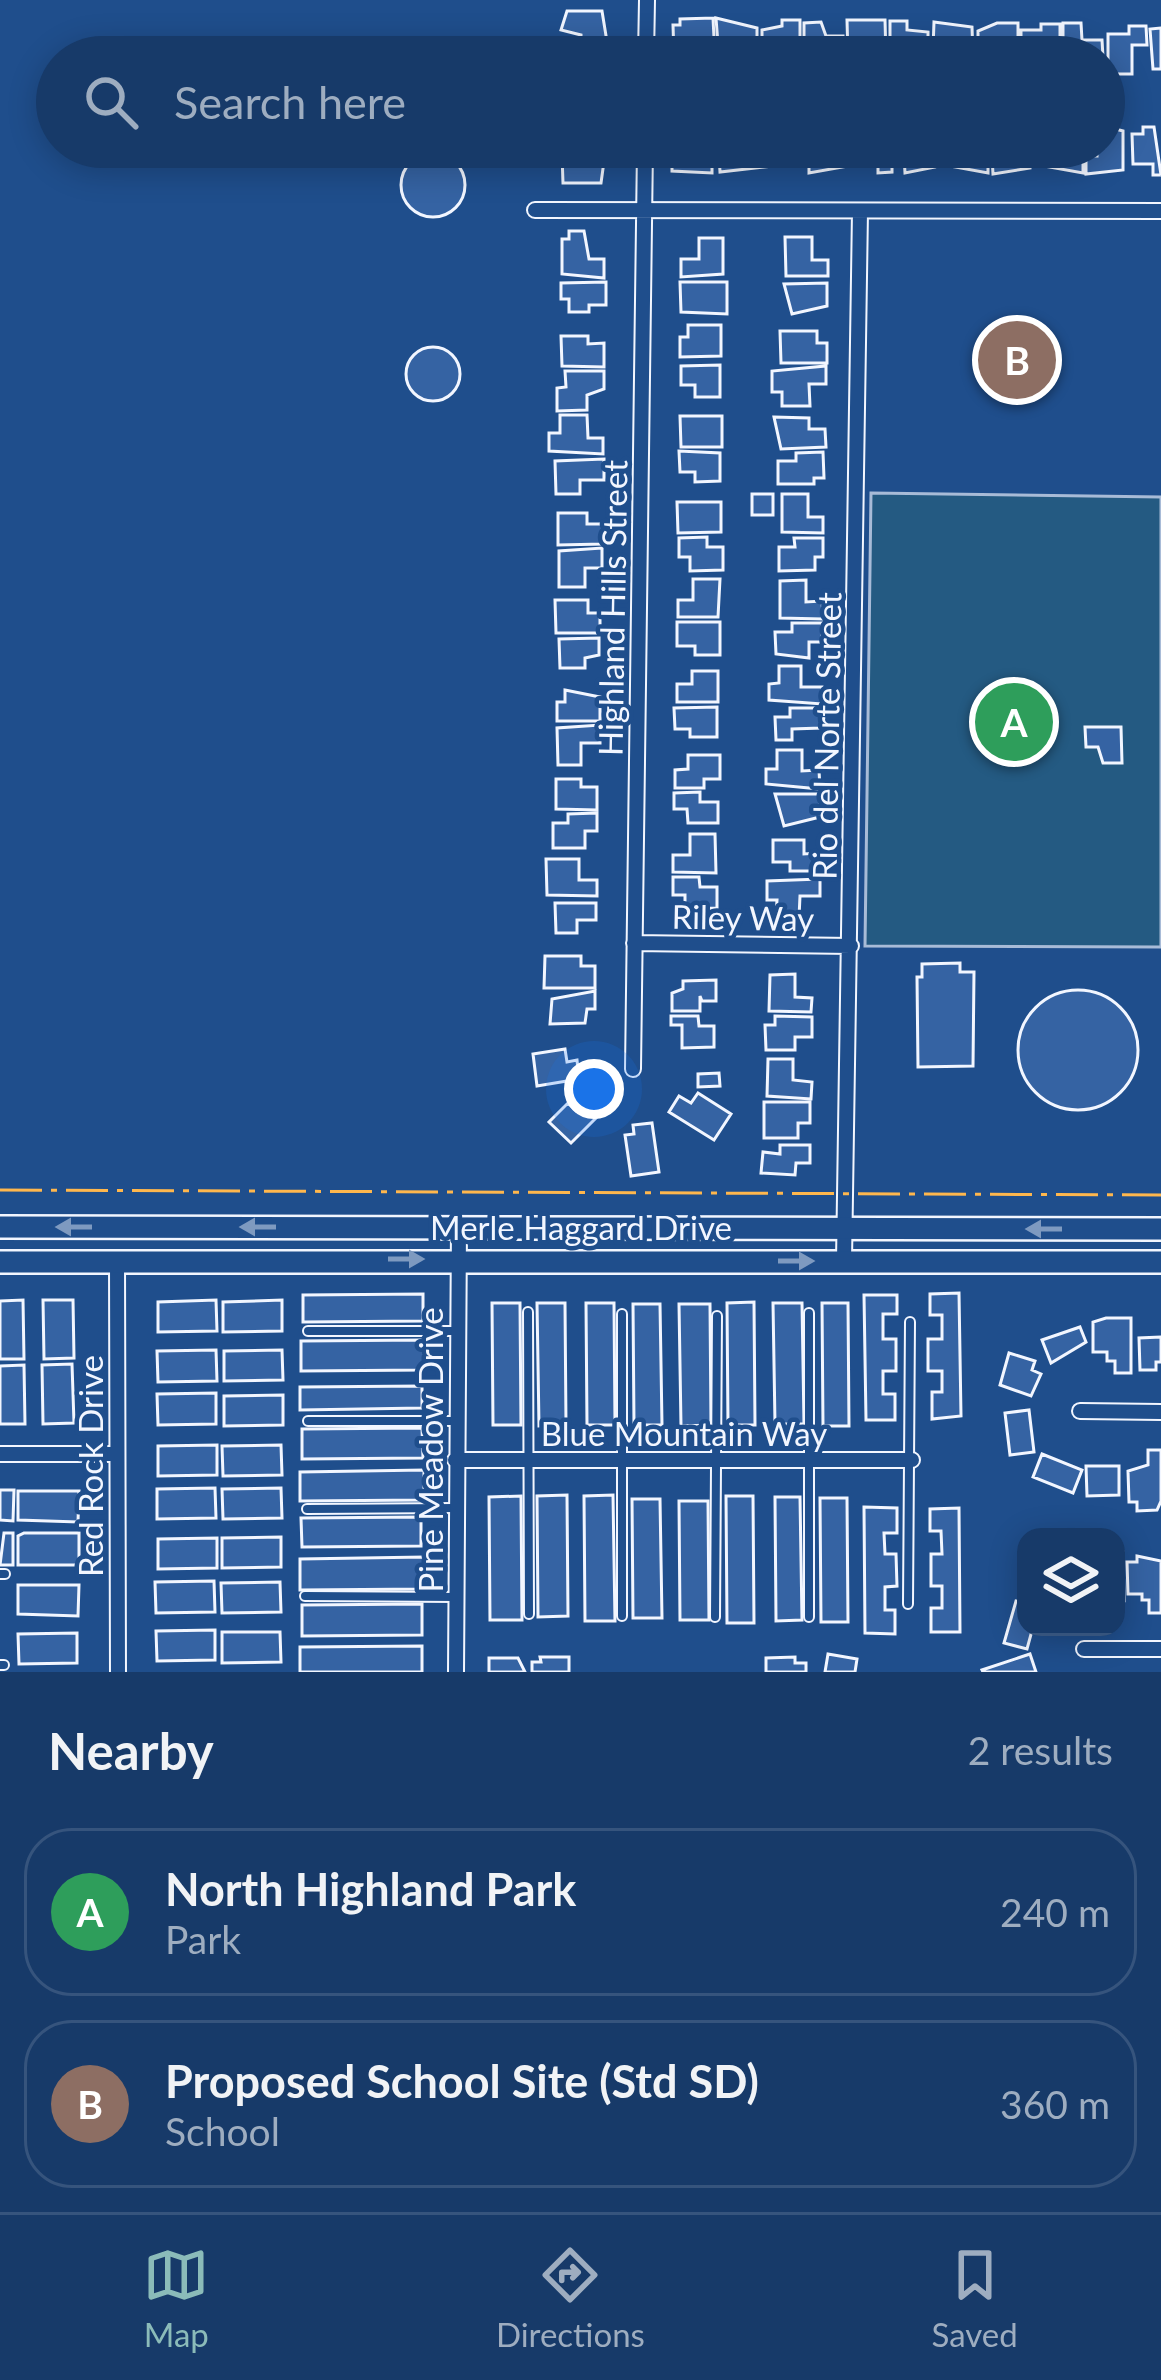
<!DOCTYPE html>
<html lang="en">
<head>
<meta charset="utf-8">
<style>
  :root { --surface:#173a69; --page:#244571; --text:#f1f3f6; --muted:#9eadc0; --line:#36547d; --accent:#8bbbb9 }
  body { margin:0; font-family:Lato,sans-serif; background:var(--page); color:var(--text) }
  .controls { position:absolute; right:36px; bottom:36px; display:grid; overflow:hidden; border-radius:24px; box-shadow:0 6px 30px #0003 }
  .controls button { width:108px; height:108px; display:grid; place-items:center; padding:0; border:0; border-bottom:3px solid var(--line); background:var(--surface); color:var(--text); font:60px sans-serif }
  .you { position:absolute; left:594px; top:1089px; width:42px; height:42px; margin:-30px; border:9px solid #fff; border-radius:50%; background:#1a73e8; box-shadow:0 0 0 18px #1a73e833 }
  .badge { display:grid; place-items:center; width:78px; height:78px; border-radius:50%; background:var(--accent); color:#fff; font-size:39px; font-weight:700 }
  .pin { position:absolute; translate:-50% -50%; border:6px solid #fff; box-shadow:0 3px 12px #0006 }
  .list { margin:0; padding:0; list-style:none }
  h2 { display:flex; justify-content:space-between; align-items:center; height:156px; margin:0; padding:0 48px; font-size:51px }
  h2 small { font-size:39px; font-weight:400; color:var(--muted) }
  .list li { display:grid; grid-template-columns:78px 1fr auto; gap:36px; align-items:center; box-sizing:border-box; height:168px; margin:0 24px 24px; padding:0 24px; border:3px solid var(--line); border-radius:48px }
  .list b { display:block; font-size:45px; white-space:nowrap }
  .list p { margin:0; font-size:39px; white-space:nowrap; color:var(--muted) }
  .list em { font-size:39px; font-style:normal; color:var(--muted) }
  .icon { flex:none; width:66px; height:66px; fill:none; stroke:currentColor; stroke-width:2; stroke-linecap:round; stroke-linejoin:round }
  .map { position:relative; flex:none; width:1161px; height:1672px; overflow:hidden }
  .search { position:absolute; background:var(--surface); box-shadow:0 6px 30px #0003; left:36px; right:36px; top:36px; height:132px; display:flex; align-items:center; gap:30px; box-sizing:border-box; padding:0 42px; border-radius:66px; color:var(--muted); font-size:45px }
  .sheet { height:540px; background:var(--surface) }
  nav { display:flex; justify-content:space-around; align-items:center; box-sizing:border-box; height:168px; border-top:3px solid var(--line); background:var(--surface); font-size:33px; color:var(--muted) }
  nav a { display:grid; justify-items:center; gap:6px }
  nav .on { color:var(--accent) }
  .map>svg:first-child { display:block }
  .green { fill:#245a82; stroke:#a8bbd7; stroke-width:3 }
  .building { fill:#3563a3; stroke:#f2f6ff; stroke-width:3 }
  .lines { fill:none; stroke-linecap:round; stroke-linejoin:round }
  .service-casing { stroke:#f2f6ff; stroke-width:12 }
  .minor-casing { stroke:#f2f6ff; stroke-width:18 }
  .primary-casing { stroke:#f2f6ff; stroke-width:26 }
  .service { stroke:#1f4e8c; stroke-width:8 }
  .minor { stroke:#1f4e8c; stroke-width:14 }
  .primary { stroke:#1f4e8c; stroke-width:21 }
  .power { stroke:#ffb74d; stroke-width:3; stroke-dasharray:42 9 6 9; stroke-linecap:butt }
  .oneway { fill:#7e9ac0 }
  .labels { text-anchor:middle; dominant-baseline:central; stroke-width:9; stroke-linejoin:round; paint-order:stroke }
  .street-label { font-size:33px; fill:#f2f6ff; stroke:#1f4e8c }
</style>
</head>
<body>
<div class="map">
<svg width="1161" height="1672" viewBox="0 0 1161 1672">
  <rect width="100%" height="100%" fill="#1f4e8c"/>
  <path class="green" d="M871,493L1161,497V947L865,946Z"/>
  <path class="building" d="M567,11H602L608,48L581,45V35L561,30Z
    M713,18L714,38L701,39V57H674L673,25H680V19Z
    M716,18L757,28V57H719Z
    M782,20H800V41H787V57H762V30L782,26Z
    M847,20H885L886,57H848Z
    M890,21H907V30L928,32V57H890Z
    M821,22L826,36H843V57H804V23Z
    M934,22L972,27L973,57H945L944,49H933Z
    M997,23H1018V57H978V31Z
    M1063,23H1081L1082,40H1102L1103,57H1071V50H1063Z
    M1041,24H1060V41H1043V57H1021V30H1041Z
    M1129,26H1146L1147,45H1132V74H1108V34H1129Z
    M1161,28V69H1153L1150,29Z
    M1104,126L1123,131V170L1086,174V156H1097V147H1104Z
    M1143,127H1154L1161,175H1153V164H1133L1132,134H1143Z
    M589,147H606L601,183H563L562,154H589Z
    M672,147H698L699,154L712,153V173L672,171Z
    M734,147H774V166L720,172L719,153H734Z
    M809,147H848V166L809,173Z
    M856,147H879V149L874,150V162H856Z
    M914,147H939L935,167L905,173L904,155L916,154Z
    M950,147H975V155H988V173L950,166Z
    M1004,147H1029L1030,168L993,174L992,156H1005Z
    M1044,147H1068V155H1083V173L1044,166Z
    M401 185a32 32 0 1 1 64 0a32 32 0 1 1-64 0Z
    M892,155V172L878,173V156Z
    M569,231H584L589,259H604V278L562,274V239H569Z
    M785,237H812V260H828V276H786Z
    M699,238H723V274L681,277V259H699Z
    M606,282V305H589V312H569V299H561V283Z
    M680,282H727V314L681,312Z
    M827,283V306L792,314L784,284Z
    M688,325H721V356L680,357V337H688Z
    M780,331H817V343H827V363H781Z
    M561,336H588V344L604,343V367L562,366Z
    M406 374a27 27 0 1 1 54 0a27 27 0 1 1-54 0Z
    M720,365V397H695V385H681V366Z
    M826,366V384H809L810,406H782V392H772V371Z
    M565,371H604V389L587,395V410L557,411V388L566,387Z
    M560,415H587L588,438H603V454L549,451V433H560Z
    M680,416H722V447H681Z
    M774,417L809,418V429H825L826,447L781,449Z
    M679,451L720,453V481L695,482V472H680Z
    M823,452L824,478H814V484H778V461H796V453Z
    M604,459V480H580V494H556L555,461Z
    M752,494H773V515H752Z
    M782,494H808V517H823V533L782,532Z
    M677,502H721V532L678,533Z
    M558,513H587V524H603V544L558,545Z
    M707,537V547H723V570L690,571V557H679V538Z
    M794,538H823V557H815V570L779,571V547H795Z
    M602,548V568H585V587H559V551Z
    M693,579H720L718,617H678V600H693Z
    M806,580V602L822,601L823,619L780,618V581Z
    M555,600H588V613H600V633H556Z
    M677,622H720V655H695V646H677Z
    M792,623H822V642H809V658L776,654L775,632H792Z
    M599,638V655L585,658V668H560L559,639Z
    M779,666H801V687H822V704L769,700V684L779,683Z
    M692,671H718V702H677V684H692Z
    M565,690L600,697V721H557V702H565Z
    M717,707V737H690V729H675L674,708Z
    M790,708H821V728L792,729V740H776L775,717H790Z
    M600,725V743H581V765H558L557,728Z
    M1085,727H1121L1122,763H1103L1098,747H1086Z
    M777,750H802V771L819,770L820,789L766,784V769H777Z
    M688,755H720V779H704V788H675V770L688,769Z
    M556,779H581V787H597V810L556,809Z
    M700,792V802H718V823H688L687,809H674V793Z
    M775,794H820V817L784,826Z
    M597,813V831H585V848H553V823H568V814Z
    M690,834H715L716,873L673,872V855H690Z
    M773,840H804V854L819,853V871H790V862H773Z
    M546,859H579V880H597V896L547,895Z
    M673,877H699L700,887H717V908L685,909V895H673Z
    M820,879V896H800L799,918L776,917L777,900H767V881Z
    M555,903H596V920H577V933H556Z
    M545,956H581V966H595V988H544Z
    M960,963V972H974L973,1066L918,1067L917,977H922V964Z
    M795,974V997L812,998L811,1012L769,1011L770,975Z
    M716,980V1001H702L700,996V1011H672V993L683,989V981Z
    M1018 1050a60 60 0 1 1 120 0a60 60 0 1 1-120 0Z
    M595,991V1009H587L585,1023L550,1024L552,999Z
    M671,1016H698L699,1026H714V1047L682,1048V1025H671Z
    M775,1016L812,1017V1037H795V1050H766L765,1025H775Z
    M565,1049L567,1062L577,1060L579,1079L537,1086L533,1054Z
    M768,1059H793V1080L812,1082L811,1099L767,1096Z
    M719,1073L720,1086L698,1087V1074Z
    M698,1093L731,1114L714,1140L669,1112L679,1096L691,1103Z
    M587,1100L601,1113L571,1143L549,1122L568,1103L576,1111Z
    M764,1102H810V1123H798V1138H764Z
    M652,1123L659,1172L631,1176L625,1135L634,1134L633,1125Z
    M780,1145H810V1163H796L795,1175L761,1173L763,1152L780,1154Z
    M959,1293L961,1416L932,1419V1392H942V1371H928V1339H942V1315H930V1294Z
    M423,1294V1321L303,1322V1295Z
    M864,1295H897V1314H883V1339H896V1371H883V1394H895V1420H866Z
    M23,1300L24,1359H0V1301Z
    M43,1300H73L74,1358L44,1359Z
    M216,1300L217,1331L158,1332V1302Z
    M282,1300V1331L223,1332V1302Z
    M754,1302L755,1425H728L727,1303Z
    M492,1303H520L521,1425H493Z
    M537,1303H565L566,1425L539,1426Z
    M586,1303H614L615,1425H587Z
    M773,1303H802L804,1424H775Z
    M822,1303H848L849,1426H823Z
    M633,1304H660L662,1425H634Z
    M679,1304H710L711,1425L681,1426Z
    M1106,1318H1131V1373H1115V1361H1107V1352H1093V1322Z
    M1080,1327L1086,1342L1051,1363L1042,1340Z
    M1161,1337V1362H1156V1370H1140L1139,1338Z
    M423,1340L424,1370L301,1371V1341Z
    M216,1350L217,1381L158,1382L157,1351Z
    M282,1350L283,1380L224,1381V1351Z
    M1009,1353L1035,1361L1032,1370L1041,1374L1031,1396L1000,1385Z
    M72,1364L74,1423L43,1424L42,1365Z
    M24,1365L25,1424H0V1366Z
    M422,1386V1408L300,1410V1387Z
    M216,1393V1424L158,1425L157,1394Z
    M283,1395V1425L224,1426V1396Z
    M1029,1410L1034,1452L1010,1455L1005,1413Z
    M422,1428L423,1458L302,1459V1429Z
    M217,1445V1475L158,1476V1446Z
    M281,1445L282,1475L223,1476L222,1446Z
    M1148,1450H1161V1501L1157,1510L1137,1511V1502H1129L1128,1471L1148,1465Z
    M1042,1454L1082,1470L1073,1493L1033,1477Z
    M1086,1466H1119V1495L1087,1496Z
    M424,1470V1500L300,1501V1472Z
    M215,1488L216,1518L157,1519V1489Z
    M281,1488L282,1518L223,1519L222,1489Z
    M0,1490H14L13,1521L0,1520Z
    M18,1491H79L78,1522L18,1520Z
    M567,1495L568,1616L538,1617L537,1496Z
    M613,1495L615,1621H585L584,1496Z
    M521,1496L522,1620H490L489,1497Z
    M726,1496H753L754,1623H727Z
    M775,1497H800L802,1620L776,1621Z
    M820,1498H847L848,1622H821Z
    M632,1499H660L662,1618H633Z
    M679,1501H708L709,1620H680Z
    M864,1507L897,1508V1533H884L885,1554H896L897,1586L885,1587V1610H895V1634L865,1633Z
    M959,1508L960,1632H931V1608H942V1586H931V1554H942L941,1531H930V1509Z
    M421,1517V1546L302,1547L301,1518Z
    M4,1533H13V1565H0Z
    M24,1533H79V1565H18V1536Z
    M281,1537V1567L222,1568V1538Z
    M217,1538V1568L158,1569V1539Z
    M1116,1552H1123L1124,1601L1116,1602Z
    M1137,1556L1161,1561V1613H1149V1600H1142V1594H1128L1127,1562H1137Z
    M424,1557L425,1589L300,1590V1559Z
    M214,1581L215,1612L156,1613L155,1582Z
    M280,1582L281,1612L222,1613L221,1583Z
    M18,1585H79L78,1616L18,1614Z
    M1016,1601L1026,1604V1627H1033L1027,1649L1004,1643Z
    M422,1604V1635L302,1636V1605Z
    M215,1630V1660L157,1661L156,1631Z
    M222,1632H280L281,1662L222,1663Z
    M77,1633V1663L19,1664L18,1634Z
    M422,1646V1672H300V1647Z
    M828,1654L857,1659L855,1672H825Z
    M1030,1654L1036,1672H983L982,1670Z
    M540,1657H569V1672H532V1662H541Z
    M795,1657V1663H806V1672H766V1658Z
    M489,1658H518L525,1672H489Z"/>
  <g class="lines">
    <defs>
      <path id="service" d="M528,1312L529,1614
        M622,1314V1616
        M308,1331H456
        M308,1421H456
        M307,1509L455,1508
        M0,1574H5
        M305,1596L456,1597
        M908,1604L910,1322
        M715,1617L717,1316
        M809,1617V1313
        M0,1665H4"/>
      <path id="minor" d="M646,57L647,0
        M535,210L1161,211
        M634,943L851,946
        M633,1069L645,147
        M117,1260L118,1672
        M844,1261L860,211
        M1080,1411L1161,1412
        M0,1454H117
        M455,1460H912
        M1084,1649H1161
        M456,1672L459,1228"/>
      <path id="primary" d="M0,1227L1161,1229
        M0,1262H1161"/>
    </defs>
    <use href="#service" class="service-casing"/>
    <use href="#minor" class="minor-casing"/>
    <use href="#primary" class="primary-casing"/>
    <use href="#service" class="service"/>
    <use href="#minor" class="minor"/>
    <use href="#primary" class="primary"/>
    <path class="power" d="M0,1190L1161,1195"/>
  </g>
  <defs><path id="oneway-solid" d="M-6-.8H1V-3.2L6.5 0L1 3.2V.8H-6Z" transform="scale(3)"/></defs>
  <g class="oneway">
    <use href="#oneway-solid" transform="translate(74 1227) rotate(180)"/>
    <use href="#oneway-solid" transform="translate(258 1227) rotate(-180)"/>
    <use href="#oneway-solid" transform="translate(1044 1229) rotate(-180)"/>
    <use href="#oneway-solid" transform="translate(406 1259)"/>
    <use href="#oneway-solid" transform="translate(796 1261)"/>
  </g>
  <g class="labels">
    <g class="street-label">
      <text transform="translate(612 608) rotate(-89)">Highland Hills Street</text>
      <text transform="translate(826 736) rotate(-89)">Rio del Norte Street</text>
      <text transform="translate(743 917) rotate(1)">Riley Way</text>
      <text x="581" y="1227">Merle Haggard Drive</text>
      <text x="684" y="1433">Blue Mountain Way</text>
      <text transform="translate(430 1450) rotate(-90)">Pine Meadow Drive</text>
      <text transform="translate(90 1466) rotate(-90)">Red Rock Drive</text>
    </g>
  </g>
</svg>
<div class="controls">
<button><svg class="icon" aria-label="layers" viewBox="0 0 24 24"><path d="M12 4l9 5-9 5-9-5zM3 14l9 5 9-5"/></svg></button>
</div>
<div class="you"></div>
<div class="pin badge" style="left:1014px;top:722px;background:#2e9e5b">A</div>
<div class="pin badge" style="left:1017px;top:360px;background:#8d6e63">B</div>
<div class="search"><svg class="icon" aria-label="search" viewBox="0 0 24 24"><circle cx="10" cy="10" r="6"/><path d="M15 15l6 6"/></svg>Search here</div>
</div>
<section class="sheet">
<h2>Nearby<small>2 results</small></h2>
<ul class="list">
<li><span class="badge" style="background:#2e9e5b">A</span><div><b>North Highland Park</b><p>Park</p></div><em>240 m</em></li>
<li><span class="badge" style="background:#8d6e63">B</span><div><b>Proposed School Site (Std SD)</b><p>School</p></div><em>360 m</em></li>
</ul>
</section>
<nav>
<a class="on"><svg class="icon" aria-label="map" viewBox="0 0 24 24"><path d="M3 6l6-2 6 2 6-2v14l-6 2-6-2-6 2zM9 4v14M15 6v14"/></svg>Map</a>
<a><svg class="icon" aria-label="directions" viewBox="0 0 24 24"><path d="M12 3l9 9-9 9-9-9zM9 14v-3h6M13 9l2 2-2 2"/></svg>Directions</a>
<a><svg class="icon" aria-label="saved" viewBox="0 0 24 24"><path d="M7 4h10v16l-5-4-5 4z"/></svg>Saved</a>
</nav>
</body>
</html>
